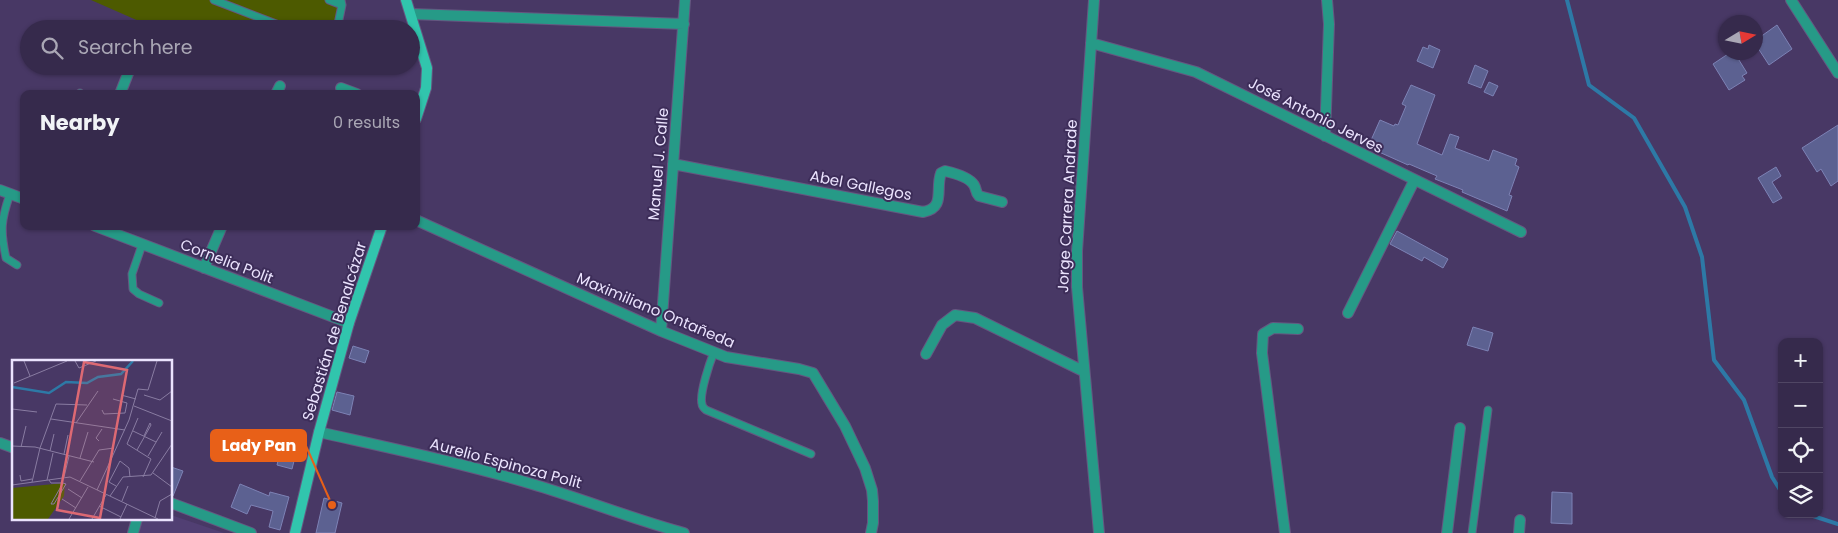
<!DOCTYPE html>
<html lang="en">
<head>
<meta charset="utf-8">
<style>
  :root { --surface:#362a4c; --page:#413656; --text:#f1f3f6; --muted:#aaa7b5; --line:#504664 }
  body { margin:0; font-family:Poppins,sans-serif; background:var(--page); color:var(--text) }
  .controls { position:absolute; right:15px; bottom:15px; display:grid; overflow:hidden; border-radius:10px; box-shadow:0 1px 4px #0004 }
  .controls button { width:45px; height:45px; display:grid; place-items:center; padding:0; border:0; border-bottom:1px solid var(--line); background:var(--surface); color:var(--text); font:25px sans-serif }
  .compass { position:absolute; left:1718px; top:15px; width:45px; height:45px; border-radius:50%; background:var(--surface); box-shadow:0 1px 4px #0004; rotate:80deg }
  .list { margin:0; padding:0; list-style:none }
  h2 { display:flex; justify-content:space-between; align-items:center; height:65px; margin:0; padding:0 20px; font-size:21px }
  h2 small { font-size:16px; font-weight:400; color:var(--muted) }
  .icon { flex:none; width:28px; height:28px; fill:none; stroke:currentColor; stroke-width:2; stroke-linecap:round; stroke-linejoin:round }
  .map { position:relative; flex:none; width:1838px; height:533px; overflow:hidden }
  .search { position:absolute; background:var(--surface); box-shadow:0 1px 4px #0004; left:20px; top:20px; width:400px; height:55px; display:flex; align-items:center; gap:12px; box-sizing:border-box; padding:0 18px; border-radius:28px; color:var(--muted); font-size:19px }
  .panel { position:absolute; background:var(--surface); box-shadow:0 1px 4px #0004; left:20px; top:90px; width:400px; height:140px; border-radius:10px }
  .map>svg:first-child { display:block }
  .built { fill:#513f73 }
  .green { fill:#4d5a00 }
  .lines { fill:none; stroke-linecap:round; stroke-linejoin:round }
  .stream { stroke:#2d79a6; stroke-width:4 }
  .building { fill:#5c6191; stroke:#7d82b5 }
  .service-casing { stroke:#655781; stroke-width:9 }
  .minor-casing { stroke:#655781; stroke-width:12 }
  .tertiary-casing { stroke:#655781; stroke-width:12 }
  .secondary-casing { stroke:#655781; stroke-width:12 }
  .service { stroke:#269a87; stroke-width:7 }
  .minor { stroke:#269a87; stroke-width:10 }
  .tertiary { stroke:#269a87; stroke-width:10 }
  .secondary { stroke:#31c5ad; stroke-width:10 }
  .labels { text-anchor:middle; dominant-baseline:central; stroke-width:4; stroke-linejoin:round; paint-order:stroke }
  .street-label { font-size:15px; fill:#ebe3fe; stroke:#3d2d59 }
  .inset-river { fill:none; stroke:#2d79a6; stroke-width:2.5 }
  .inset-road { fill:none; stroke:#897ca2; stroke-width:1 }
  .view { fill:#dd6973; fill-opacity:0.15; stroke:#dd6973; stroke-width:2.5 }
  .inset-edge { fill:none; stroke:#ebe3fe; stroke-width:2.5 }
  .leader { fill:none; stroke:#e86018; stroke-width:2 }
  .callout-dot { fill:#e86018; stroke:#3d2d59; stroke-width:2 }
  .callout { fill:#e86018; stroke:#e86018; stroke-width:2 }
  .callout-label { font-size:16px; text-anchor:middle; font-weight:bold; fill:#fff }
</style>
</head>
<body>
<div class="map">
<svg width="1838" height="533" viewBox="0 0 1838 533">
  <rect width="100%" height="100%" fill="#483865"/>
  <path class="built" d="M171,515L224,533H134L138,519H171Z"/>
  <path class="green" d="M91,0H335L343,29H157Z"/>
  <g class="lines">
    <path class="stream" d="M1567,0L1589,85L1634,118L1685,207L1702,257L1714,360L1744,400L1772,477L1782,493
      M1807,514L1838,524"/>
  </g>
  <path class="building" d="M1777,25L1792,49L1769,65L1756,45V40Z
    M1429,45L1440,50L1433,68L1417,61L1423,47L1428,49Z
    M1731,52H1734L1747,73L1742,76L1745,80L1729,90L1713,64Z
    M1475,65L1488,71L1481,88L1468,83Z
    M1489,82L1498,86L1493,96L1484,92Z
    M1411,85L1435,95L1417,144L1442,155L1450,134L1459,137L1455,148L1489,161L1493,150L1517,159L1515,165L1519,167L1509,195L1512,196L1507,211L1462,192L1463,190L1435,179L1437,176L1409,164L1408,165L1368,147L1380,120L1394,126L1395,124L1398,125L1406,106L1402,104Z
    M1838,125V181L1831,186L1821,169L1817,172L1802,148Z
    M1776,167L1781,176L1772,182L1782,198L1773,203L1758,178Z
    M1397,231L1448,259L1443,268L1424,257L1422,261L1390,244Z
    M1473,327L1493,333L1488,351L1467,345Z
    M353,346L369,351L365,363L349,358Z
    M337,392L354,396L350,415L332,410Z
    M280,453L295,457L292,469L277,465Z
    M171,467L183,471L173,496H171Z
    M240,484L269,496L270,492L289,497L280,530L269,527L273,511L251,505L247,514L231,507Z
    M1552,492L1572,493V524L1551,523Z
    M324,498L342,503L335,533H316Z"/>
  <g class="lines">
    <defs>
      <path id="service" d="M214,0L289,29
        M329,0L342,5
        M337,29L342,5L341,0
        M80,94V93
        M10,194C1,220 0,230 6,258L17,265
        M142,245L132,274L133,289L139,294L159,303
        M714,352C710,362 699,394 702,404C702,407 704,408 706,410L811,454
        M1472,533L1488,410"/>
      <path id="minor" d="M1094,0L1077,251V287L1099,533
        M1791,0L1838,73
        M411,14L684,24
        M1091,43L1196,72L1521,232
        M341,88L357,94
        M120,94L131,66
        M276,94L280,86
        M1325,136L1329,24L1327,0
        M673,164L923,212C946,208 935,189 941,173L945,171C954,173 969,177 974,185C977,190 975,192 979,196L1002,202
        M0,190L24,199
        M416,220L661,331L726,357L799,369L813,373L845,426L865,468L872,490L873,501V523L871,533
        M95,226L349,323
        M204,268L222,226
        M1348,313L1414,181
        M661,331L685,0
        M926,354L942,325L955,315L975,318L1083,371
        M319,432C390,448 462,463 532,484C583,499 632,519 684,533
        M133,533L137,519
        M1285,533L1262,353L1263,334L1273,328L1298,329
        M1447,533L1460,428
        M1519,533L1520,520"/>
      <path id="tertiary" d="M0,443L14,448
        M171,503L251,533"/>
      <path id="secondary" d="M406,0L427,68L426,88L416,119
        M295,533L319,432L349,323L382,226"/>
    </defs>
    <use href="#service" class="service-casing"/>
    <use href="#minor" class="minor-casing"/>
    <use href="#tertiary" class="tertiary-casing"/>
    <use href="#secondary" class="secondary-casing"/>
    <use href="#service" class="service"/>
    <use href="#minor" class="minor"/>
    <use href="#tertiary" class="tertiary"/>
    <use href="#secondary" class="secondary"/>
  </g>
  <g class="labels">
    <g class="street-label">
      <text transform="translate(1316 115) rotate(27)">José Antonio Jerves</text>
      <text transform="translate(658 164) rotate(-85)">Manuel J. Calle</text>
      <text transform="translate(861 185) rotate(11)">Abel Gallegos</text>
      <text transform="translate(1067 206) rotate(-87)">Jorge Carrera Andrade</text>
      <text transform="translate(227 261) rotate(21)">Cornelia Polit</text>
      <text transform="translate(656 310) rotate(23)">Maximiliano Ontañeda</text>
      <text transform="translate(334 331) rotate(-73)">Sebastián de Benalcázar</text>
      <text transform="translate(506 463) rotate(15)">Aurelio Espinoza Polit</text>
    </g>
  </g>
  <g transform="translate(12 360)">
    <rect width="160" height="160" fill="#483865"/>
    <path d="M53,123L52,136L36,159H0V128Z" fill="#4d5a00"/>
    <path class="inset-river" d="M0,27L37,33L54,22L75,23L86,17L109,14L121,1"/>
    <path class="inset-road" d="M12,1L18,16M63,1L67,8L84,1M2,23L55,1M109,35L124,39M132,35L148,40L160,31M122,46L160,61M0,49L25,52M90,50L92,54L113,53L115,43L101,39M39,59L113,70M64,63L86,31M121,71L144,82M87,81L84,78L90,69M115,84L139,99L131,117M115,84L126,58M0,86L23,87L82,102M9,87L14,66M125,90L139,65L138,63L132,76M38,91L42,74M52,94L56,75M136,96L150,72M68,98L76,72M141,113L160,127M8,115L9,121L20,119M52,117L57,96M35,120L41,93M37,120L39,123H51M68,121L87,90L102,88M20,122L28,88L44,44L75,45M51,123L54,124L42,144H39ZM0,125L58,117L146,159M104,126L97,122L108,101L117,108L118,117M56,129L70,138M85,130L117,60L126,29L136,30L145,1M98,136L111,117L139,115L160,84M50,139L64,148M110,141L116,126M87,146L109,157M143,158L148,141L160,134M57,159L76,127M80,159L94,135M108,159L115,144"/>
    <path class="view" d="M72,2L115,10L88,158L45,150Z"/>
    <rect width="160" height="160" class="inset-edge"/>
  </g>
  <path class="leader" d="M332 505L306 446"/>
  <circle class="callout-dot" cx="332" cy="505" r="5"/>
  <rect class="callout" x="211" y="430" width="95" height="31" rx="5"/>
  <g class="callout-label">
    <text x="259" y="451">Lady Pan</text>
  </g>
</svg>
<div class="controls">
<button>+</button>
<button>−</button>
<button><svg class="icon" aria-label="locate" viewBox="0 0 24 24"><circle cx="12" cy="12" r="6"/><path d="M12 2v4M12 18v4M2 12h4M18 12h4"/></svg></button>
<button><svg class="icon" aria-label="layers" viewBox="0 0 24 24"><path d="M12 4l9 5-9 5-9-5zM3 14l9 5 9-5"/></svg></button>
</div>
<svg class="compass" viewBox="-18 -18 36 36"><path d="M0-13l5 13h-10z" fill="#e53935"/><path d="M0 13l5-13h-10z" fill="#aaa7b5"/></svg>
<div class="search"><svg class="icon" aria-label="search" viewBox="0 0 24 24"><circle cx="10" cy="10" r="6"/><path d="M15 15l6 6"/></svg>Search here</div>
<section class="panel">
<h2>Nearby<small>0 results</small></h2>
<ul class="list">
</ul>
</section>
</div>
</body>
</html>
